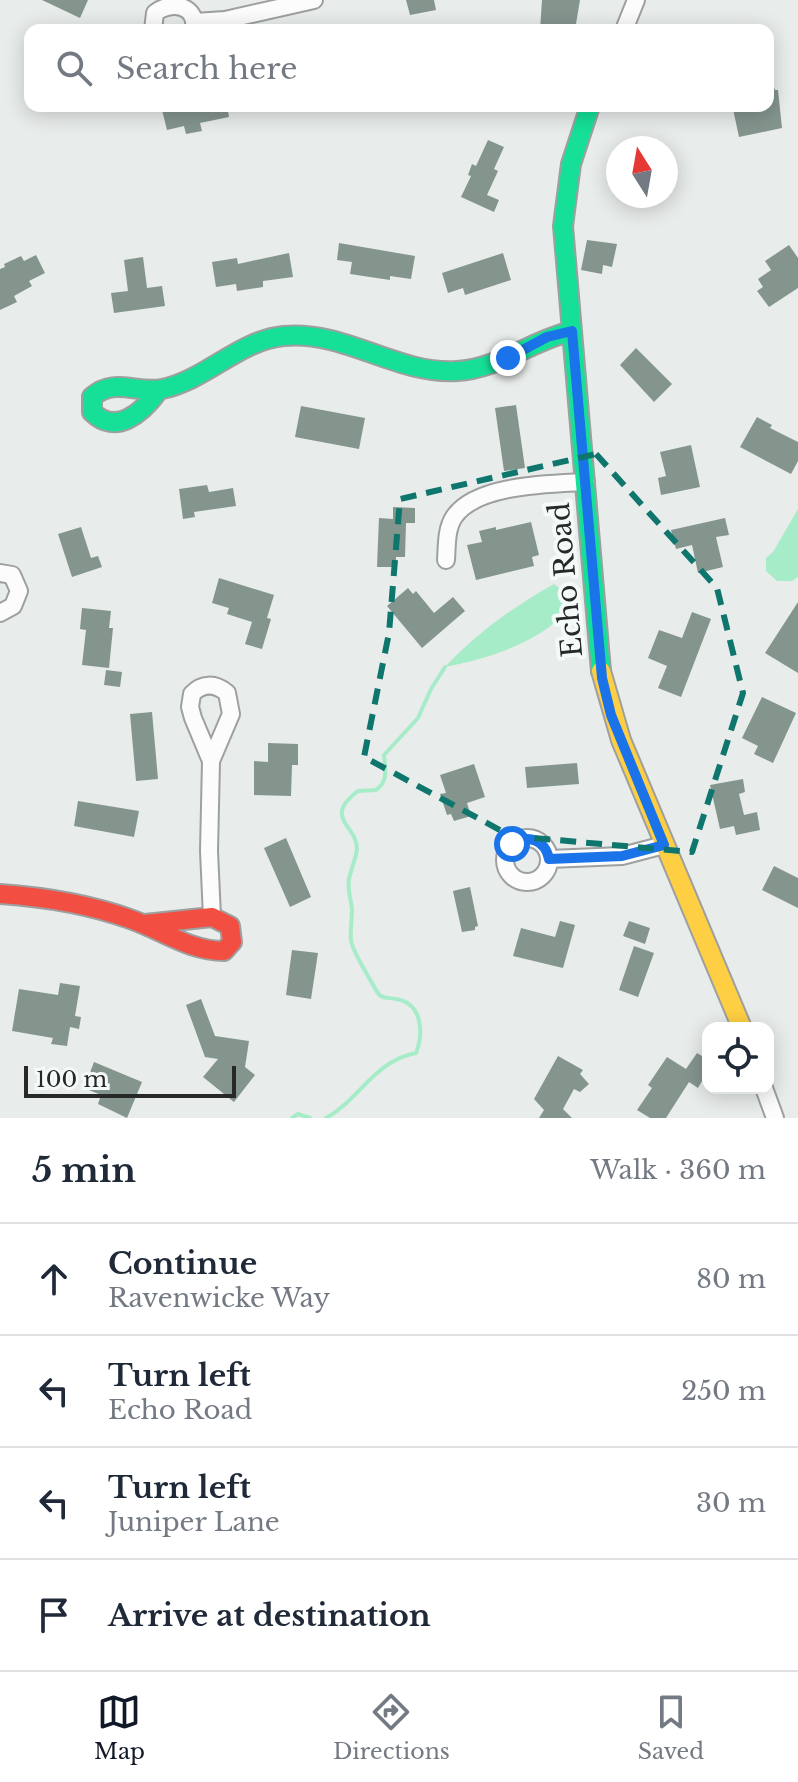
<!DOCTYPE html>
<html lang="en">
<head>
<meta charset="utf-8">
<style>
  :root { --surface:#fff; --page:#f6f6f7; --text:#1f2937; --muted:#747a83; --line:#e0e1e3; --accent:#111827 }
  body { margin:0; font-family:"Libre Baskerville",serif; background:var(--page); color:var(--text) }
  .controls { position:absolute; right:24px; bottom:24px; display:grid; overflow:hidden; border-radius:16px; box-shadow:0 4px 20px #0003 }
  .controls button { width:72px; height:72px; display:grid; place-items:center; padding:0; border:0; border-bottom:2px solid var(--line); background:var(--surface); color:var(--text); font:40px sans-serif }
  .compass { position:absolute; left:606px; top:136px; width:72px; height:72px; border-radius:50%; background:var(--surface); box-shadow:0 4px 20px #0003; rotate:349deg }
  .scale { position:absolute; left:24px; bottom:20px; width:212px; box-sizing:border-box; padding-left:8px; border:4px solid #272928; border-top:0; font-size:22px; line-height:28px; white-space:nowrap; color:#272928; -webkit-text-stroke:6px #f4faf7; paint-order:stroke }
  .stop { position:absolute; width:24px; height:24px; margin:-18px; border:6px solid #1a73e8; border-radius:50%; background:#fff }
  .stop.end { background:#1a73e8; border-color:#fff; box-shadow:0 2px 8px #0008 }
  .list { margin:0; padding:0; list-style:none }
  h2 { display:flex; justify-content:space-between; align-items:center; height:104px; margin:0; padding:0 32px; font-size:34px }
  h2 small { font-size:26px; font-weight:400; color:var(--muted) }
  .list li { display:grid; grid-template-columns:52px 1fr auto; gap:24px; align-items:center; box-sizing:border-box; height:112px; padding:0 32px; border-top:2px solid var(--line) }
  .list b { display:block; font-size:30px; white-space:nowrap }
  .list p { margin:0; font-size:26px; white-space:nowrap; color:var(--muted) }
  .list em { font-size:26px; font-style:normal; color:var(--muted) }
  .icon { flex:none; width:44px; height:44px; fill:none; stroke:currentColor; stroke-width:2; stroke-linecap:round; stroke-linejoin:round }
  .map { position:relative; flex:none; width:798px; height:1118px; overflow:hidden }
  .search { position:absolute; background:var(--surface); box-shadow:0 4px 20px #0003; left:24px; right:24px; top:24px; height:88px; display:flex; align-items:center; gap:20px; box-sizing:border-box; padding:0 28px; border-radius:16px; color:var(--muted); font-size:30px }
  .sheet { height:552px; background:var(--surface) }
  nav { display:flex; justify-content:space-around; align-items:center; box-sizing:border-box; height:112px; border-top:2px solid var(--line); background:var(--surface); font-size:22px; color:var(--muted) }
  nav a { display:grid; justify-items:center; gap:4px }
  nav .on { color:var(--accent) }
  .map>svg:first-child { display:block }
  .water { fill:#a7ecc8 }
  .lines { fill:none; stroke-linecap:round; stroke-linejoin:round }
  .stream { stroke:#a7ecc8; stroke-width:4 }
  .building { fill:#84958e }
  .street-casing { stroke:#9ea09f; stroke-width:20 }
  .fast-casing { stroke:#9ea09f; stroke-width:22 }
  .slow-casing { stroke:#9ea09f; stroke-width:22 }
  .jam-casing { stroke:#9ea09f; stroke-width:22 }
  .street { stroke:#fcfcfc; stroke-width:16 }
  .fast { stroke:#16e098; stroke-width:18 }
  .slow { stroke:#ffcf43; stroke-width:18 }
  .jam { stroke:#f24e42; stroke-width:18 }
  .route { stroke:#1a73e8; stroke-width:10 }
  .marked { fill:none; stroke:#0f766e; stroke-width:6; stroke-dasharray:16 10; stroke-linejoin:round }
  .labels { text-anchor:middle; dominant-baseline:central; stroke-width:8; stroke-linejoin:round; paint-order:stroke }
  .street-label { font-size:28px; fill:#272928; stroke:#f4faf7 }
</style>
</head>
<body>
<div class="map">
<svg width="798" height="1118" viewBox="0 0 798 1118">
  <rect width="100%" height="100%" fill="#e8ecea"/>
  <path class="water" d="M798,509V577L792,581H777L766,571V558L773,552Z
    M554,584L564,592L571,608C538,643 491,658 445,667C477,633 513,607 554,584Z"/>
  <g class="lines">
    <path class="stream" d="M292,1118L298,1114L310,1118
      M326,1118C360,1099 374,1061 416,1053C424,1032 422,1003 396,999C387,997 381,1000 376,990C370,979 352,951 351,940C350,930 352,920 352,909C351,899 347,889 349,879C351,869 356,858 357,849C357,825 322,818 358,791L376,790C389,781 385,768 384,755L418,718L431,689L445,667"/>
  </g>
  <path class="building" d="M42,0H88L80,18Z
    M406,0H434L436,10L410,15Z
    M542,0H580L575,30H540Z
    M768,84H773L775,90H778L782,128L739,137L733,109L768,106Z
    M161,106H227L229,117L200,123L202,131L186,134L184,126L167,130Z
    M488,140L504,147L494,169L498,171L487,195L499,200L494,212L461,197L471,176L468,175L472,164L476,166Z
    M587,240L617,244L612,267L603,265L602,274L581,270Z
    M339,243L415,256L411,279L390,276V280L350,274L352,262L337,260Z
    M789,245L798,258V288L769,307L757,291L763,287L758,279L771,270L765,261Z
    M289,253L293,277L263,281V287L237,291L236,284L216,287L212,262L237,258L238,264Z
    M503,253L511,280L465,295L463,288L448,293L442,273Z
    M36,255L45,273L29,281L32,286L14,296L17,302L0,310V269L5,267L4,264L21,256L24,261Z
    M143,257L147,288L162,286L165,306L114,313L111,293L128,291L124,260Z
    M636,348L672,384L654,402L620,365Z
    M516,405L525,468L504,471L495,408Z
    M301,406L365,418L359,449L295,437Z
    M757,417L772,425L770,428L798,442V461L791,474L740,447Z
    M691,445L700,487L661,495L658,478L666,476L660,452Z
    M207,485L209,492L233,488L236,506L194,512L195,517L183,519L179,489Z
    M393,507L415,508V523H406L405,557H396V567H377L379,518L393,519Z
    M725,518L729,535L716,537L723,567L698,573L692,545L676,549L671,530Z
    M531,522L539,555L532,557L534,566L476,580L467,545L482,542L479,531L496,527V530Z
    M81,527L91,558L98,556L102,567L72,577L58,534Z
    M219,578L274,595L267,618L271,619L262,649L245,644L252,622L227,614L229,608L212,603Z
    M408,588L413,594L416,591L434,613L453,597L465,611L422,648L387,606Z
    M798,602V673L765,653Z
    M82,608L111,611L109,628H113L109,668L82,665L86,630L80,629Z
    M692,612L711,619L681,697L658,688L667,666L648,658L659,630L682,638Z
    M106,670L122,672L120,687L104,685Z
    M762,697L796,713L773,763L754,754L758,746L742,738Z
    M152,712L158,779L136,781L130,714Z
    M268,743L298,744V765H292L291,796L254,795V761L268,762Z
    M577,763L579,784L527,788L525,767Z
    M474,764L485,797L467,803L471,816L454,821L451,814L447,815L440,794L446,793L440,775Z
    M743,779L745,792L739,794L744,815L757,812L760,830L736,835L734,826L720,829L710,785Z
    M78,801L139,811L134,837L74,826Z
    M286,838L311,897L290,907L264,848Z
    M774,866L798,878V908L762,890Z
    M470,887L478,926L475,927V930L462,932L453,891Z
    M560,921L575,925L563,968L513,956L521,928L555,937Z
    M629,921L650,928L645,944L623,936Z
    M634,946L654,953L638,997L619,990Z
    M292,950L318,953L311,999L286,995Z
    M60,983L80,986L75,1016L81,1017L79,1029L70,1027L67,1046L51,1044L53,1038L12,1031L19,989L58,995Z
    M201,999L215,1036L249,1041L245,1067L255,1075L234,1102L203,1077L218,1059L205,1057L186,1005Z
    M697,1053L707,1059L702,1067L708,1071L698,1088L689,1082L666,1118H650L637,1110L652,1088L648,1085L667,1057L686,1069Z
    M558,1056L583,1070L580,1074L589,1084L580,1092L574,1089L563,1109L572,1118H539L544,1110L534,1099Z
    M94,1062L142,1082L127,1118L98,1104L101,1095L84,1088Z"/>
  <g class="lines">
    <defs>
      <path id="street" d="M195,22L225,20L314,0
        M153,30L155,13C171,0 198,5 194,30
        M624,30L636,0
        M446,560C447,546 446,529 454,517C476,484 551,484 586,482
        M0,573L12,575L19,591L13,606L0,613
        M211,761L193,718L190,707L192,694C202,683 215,683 227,693L231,714L211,761L209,851L212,917
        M505 860a22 22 0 1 1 44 0a22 22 0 1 1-44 0Z
        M549,859L622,856L664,845
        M764,1088L775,1118"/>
      <path id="fast" d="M590,106L571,164L563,226L601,671
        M158,391C142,413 116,436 92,412V397C114,377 136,394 162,389C206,380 239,340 284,336C345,330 397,375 457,371C498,369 533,340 572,331"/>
      <path id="slow" d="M601,671L621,740L742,1028"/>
      <path id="jam" d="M0,894C44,897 88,904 130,919C162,930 189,951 224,951L232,942L230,926L212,917L145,924"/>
    </defs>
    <use href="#street" class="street-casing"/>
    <use href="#fast" class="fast-casing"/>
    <use href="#slow" class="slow-casing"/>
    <use href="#jam" class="jam-casing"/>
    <use href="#street" class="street"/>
    <use href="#fast" class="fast"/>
    <use href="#slow" class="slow"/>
    <use href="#jam" class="jam"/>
  </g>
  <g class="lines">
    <path class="route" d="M508,358L547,337L572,331L602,678L611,715L664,845L622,856L549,859C545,840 529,834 512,844"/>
  </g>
  <path class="marked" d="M596,454L717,588L743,693L692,852L511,836L364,757L389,633L400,499Z"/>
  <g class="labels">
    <g class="street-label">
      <text transform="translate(566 580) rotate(-95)">Echo Road</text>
    </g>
  </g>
</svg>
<div class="controls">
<button><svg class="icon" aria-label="locate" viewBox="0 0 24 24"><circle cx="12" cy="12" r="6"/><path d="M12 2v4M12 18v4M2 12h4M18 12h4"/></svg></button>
</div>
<svg class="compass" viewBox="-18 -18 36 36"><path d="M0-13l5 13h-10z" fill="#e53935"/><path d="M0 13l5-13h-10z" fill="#747a83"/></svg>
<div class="scale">100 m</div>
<div class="stop" style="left:512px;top:844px"></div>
<div class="stop end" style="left:508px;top:358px"></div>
<div class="search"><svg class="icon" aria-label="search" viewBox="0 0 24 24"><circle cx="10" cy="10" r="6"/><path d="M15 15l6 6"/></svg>Search here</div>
</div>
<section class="sheet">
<h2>5 min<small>Walk · 360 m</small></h2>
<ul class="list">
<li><svg class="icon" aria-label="ahead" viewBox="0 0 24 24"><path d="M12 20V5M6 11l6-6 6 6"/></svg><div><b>Continue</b><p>Ravenwicke Way</p></div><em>80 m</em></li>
<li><svg class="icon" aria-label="left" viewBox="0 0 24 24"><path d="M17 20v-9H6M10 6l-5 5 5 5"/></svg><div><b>Turn left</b><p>Echo Road</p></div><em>250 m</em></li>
<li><svg class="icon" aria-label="left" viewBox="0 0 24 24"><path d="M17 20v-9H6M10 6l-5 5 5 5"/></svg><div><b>Turn left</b><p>Juniper Lane</p></div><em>30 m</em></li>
<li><svg class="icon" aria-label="arrive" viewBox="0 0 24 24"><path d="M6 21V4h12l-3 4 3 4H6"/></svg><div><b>Arrive at destination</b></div></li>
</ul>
</section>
<nav>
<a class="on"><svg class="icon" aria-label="map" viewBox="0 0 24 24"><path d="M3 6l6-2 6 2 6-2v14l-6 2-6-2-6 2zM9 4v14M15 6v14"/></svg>Map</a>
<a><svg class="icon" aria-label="directions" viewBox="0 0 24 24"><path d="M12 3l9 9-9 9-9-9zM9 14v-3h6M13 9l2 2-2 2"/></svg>Directions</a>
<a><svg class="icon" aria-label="saved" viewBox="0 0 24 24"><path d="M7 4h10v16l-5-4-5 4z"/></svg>Saved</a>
</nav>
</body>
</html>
